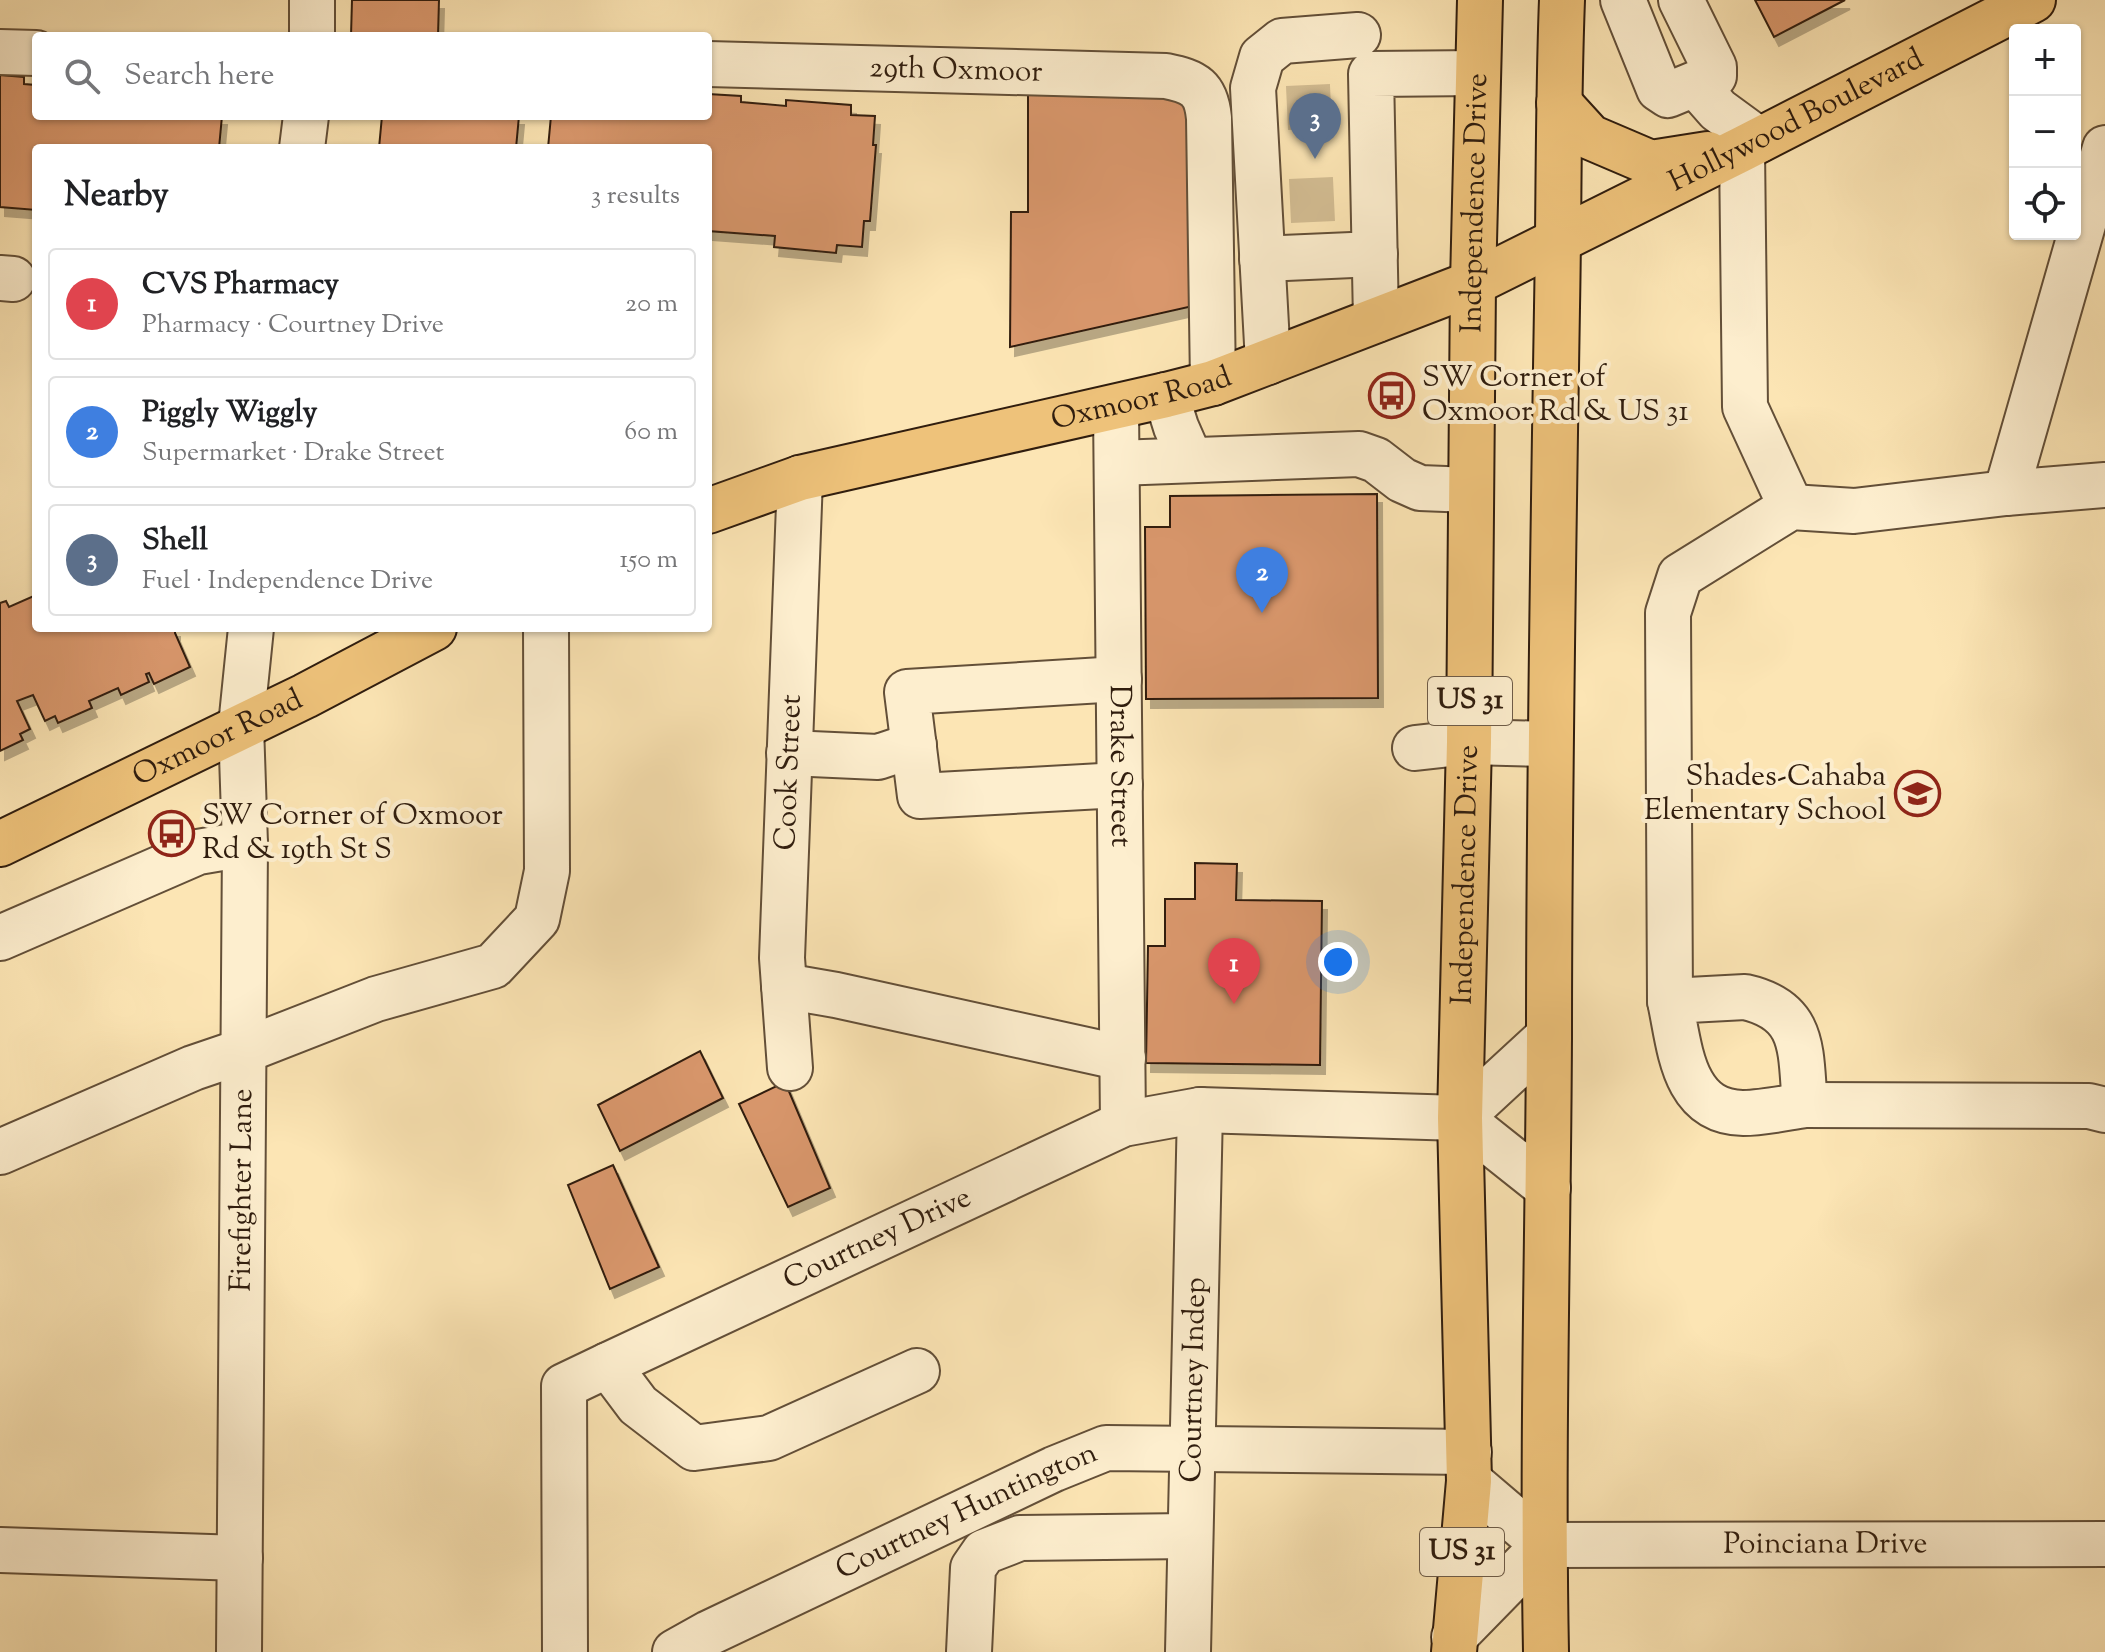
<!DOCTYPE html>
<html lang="en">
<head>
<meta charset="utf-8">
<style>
  :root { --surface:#fff; --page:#f2f2f2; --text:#202124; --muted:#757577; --line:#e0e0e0; --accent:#d93025 }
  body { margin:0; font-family:"Sorts Mill Goudy",serif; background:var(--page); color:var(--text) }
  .controls { position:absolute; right:24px; top:24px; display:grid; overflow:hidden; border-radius:8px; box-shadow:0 2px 6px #0004 }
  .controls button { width:72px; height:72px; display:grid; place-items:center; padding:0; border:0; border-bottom:2px solid var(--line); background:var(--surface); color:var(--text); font:40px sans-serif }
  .you { position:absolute; left:1338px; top:962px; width:28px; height:28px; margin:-20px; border:6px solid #fff; border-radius:50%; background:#1a73e8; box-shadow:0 0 0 12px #1a73e833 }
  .badge { display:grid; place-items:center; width:52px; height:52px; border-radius:50%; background:var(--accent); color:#fff; font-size:26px; font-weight:700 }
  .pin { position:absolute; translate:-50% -66px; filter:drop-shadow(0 2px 4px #0008) }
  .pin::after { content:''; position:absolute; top:42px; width:28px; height:24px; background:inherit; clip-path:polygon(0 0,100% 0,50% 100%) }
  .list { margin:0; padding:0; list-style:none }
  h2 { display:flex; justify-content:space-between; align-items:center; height:104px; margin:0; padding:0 32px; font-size:34px }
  h2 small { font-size:26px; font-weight:400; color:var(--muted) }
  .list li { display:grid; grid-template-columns:52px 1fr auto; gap:24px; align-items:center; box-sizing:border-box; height:112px; margin:0 16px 16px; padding:0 16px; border:2px solid var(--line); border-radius:8px }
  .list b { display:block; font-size:30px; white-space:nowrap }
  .list p { margin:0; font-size:26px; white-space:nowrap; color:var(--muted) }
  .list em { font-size:26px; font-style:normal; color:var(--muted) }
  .icon { flex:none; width:44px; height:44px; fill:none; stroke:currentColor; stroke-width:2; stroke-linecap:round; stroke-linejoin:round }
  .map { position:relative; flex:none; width:2105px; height:1652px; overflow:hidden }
  .search { position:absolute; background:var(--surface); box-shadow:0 2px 6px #0004; left:32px; top:32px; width:680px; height:88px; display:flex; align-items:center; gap:20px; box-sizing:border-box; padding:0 28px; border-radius:8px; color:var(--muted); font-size:30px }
  .panel { position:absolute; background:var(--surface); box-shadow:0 2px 6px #0004; left:32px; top:144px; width:680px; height:488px; border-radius:8px }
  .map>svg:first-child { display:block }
  .building { fill:#d9976c; stroke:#301d0e; stroke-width:2; filter:url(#shadow) }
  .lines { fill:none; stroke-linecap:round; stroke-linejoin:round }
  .minor-tunnel { stroke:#d3bd93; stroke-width:44; stroke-dasharray:44 22; stroke-linecap:butt }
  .minor-casing { stroke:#634f38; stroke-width:48 }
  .major-casing { stroke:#301d0e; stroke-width:48 }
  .minor { stroke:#fdeece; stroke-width:44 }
  .major { stroke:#eec27a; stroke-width:44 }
  .labels { text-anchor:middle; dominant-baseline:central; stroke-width:8; stroke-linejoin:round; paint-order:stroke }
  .shield { fill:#fdeece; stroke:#6e5c48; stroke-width:2 }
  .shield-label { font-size:28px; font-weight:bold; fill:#301d0e }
  .street-label { font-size:30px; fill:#301d0e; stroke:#fdeece }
  .poi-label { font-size:30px; fill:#301d0e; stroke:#fdeece; text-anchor:start }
</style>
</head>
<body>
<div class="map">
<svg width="2105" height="1652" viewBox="0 0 2105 1652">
  <defs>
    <filter id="shadow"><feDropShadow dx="5" dy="9" stdDeviation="0" flood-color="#0004"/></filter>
  </defs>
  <rect width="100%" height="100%" fill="#fce5b4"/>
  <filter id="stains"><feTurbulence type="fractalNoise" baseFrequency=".0025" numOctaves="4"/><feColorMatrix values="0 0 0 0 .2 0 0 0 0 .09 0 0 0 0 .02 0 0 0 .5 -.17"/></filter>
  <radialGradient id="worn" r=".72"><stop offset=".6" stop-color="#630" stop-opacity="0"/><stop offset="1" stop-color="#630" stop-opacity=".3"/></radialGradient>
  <path class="building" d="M352,0H439L438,36H351Z
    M1755,0H1845L1774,37Z
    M0,75L24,77V84L36,85V116H222L219,148H36V210L0,207Z
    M1178,90L1196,108L1193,306L1010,347L1011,212H1028V91Z
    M708,94L741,96V102L786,106V100L851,105V115L875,116L873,145H876L870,221H864L862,247L837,245L836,253L774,247L775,236L708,231V148H548L551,116H708Z
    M382,116H519L516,148H379Z
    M1377,494L1378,698L1146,699L1145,527H1170V496Z
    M36,595V628H175V633L190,667L154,684L149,673L146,674L149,682L121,695L118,688L89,701L92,708L58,723L55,716L45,721L33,695L17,701L30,729L20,734L23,740L0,751V603L6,601L9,607Z
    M1195,863L1237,864L1236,900L1322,901L1320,1065L1146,1063L1148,946H1165V899H1195Z
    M700,1051L723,1098L620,1151L598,1105Z
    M785,1082L830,1188L788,1207L739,1104Z
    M613,1165L659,1267L610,1289L568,1185Z"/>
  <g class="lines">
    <path class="minor-tunnel" d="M1287,108L1352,105
      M1290,201L1354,198"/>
    <defs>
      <g id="minor">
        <path d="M312,0V36"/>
        <path d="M1623,0L1659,89L1668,95L1714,76V67L1681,0"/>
        <path d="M0,52L36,53"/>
        <path id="s1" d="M708,64L1166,76C1195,82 1206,88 1209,118L1213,383"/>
        <path d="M1696,85L1718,110L1759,140"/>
        <path d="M302,148L306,116"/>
        <path d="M1742,149L1745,407L1791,507"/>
        <path d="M1262,259L1375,254"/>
        <path d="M0,278L13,279"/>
        <path d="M1376,320L1371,74L1478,73"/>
        <path d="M1268,362L1253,88L1262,57L1282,41L1358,35"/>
        <path d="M1166,395L1176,427L1190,459"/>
        <path id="s2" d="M1116,408L1123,1124"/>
        <path d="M1117,463L1359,454L1376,460L1402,480L1420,488L1471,490"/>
        <path d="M2006,493L2105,148"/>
        <path d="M1119,679L907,692L920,796L1120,785"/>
        <path d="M1415,748L1469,742L1549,744"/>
        <path d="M789,753L878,757L914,745"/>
        <path d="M0,938L198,852L245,844"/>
        <path d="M784,986L836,995L1123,1058"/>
        <path d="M1745,997C1807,1011 1800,1052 1805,1105C1785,1108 1763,1113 1743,1113C1682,1112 1680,1047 1670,1001Z"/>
        <path d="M1670,1001L1668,613L1680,576L1791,507L1854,511L2006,493L2105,485"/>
        <path id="s3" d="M790,1068L782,958L800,478"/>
        <path d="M1805,1105L2089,1106L2105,1110"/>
        <path d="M1460,1118L1549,1036"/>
        <path d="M0,1152L193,1068L243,1051L376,999L493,966L537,919L547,871L546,628"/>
        <path d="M608,1365L638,1405L694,1448L769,1438L917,1371"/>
        <path id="s4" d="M1469,1481L1544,1545L2105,1544"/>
        <path d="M0,1550L240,1558"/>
        <path d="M1454,1637L1544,1545"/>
        <path id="s5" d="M239,1652L245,844L241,726L251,628"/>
        <path id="s6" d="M565,1652L564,1386L608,1365L1123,1124L1200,1110L1460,1118L1548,1188"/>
        <path id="s7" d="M675,1652L709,1633L1054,1469L1106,1448L1469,1452"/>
        <path d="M969,1652L973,1568L984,1552L1020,1538L1189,1536"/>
        <path id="s8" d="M1188,1652L1200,1110"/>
      </g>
      <g id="major">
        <path d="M1559,103L1590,137L1651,163L1708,154"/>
        <path id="s9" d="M708,511L800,478L1166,395L1213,383L1473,283L1742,149L2033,0"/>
        <path id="s10" d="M0,844L305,696L434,628"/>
        <path id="s11" d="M1454,1652L1469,1481L1460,1118L1469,742L1473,283L1480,0"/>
        <path d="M1546,1652C1542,1447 1548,1242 1549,1038C1549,794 1553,551 1557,307C1559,205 1558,102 1562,0"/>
      </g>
    </defs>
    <use href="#minor" class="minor-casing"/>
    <use href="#major" class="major-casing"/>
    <use href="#minor" class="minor"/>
    <use href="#major" class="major"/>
  </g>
  <defs>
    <symbol id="bus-ring" viewBox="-11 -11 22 22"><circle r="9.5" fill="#fdeece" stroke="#8f2418" stroke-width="1.5"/><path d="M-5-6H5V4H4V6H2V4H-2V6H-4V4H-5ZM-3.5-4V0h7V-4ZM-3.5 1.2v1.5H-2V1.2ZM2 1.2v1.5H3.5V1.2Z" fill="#8f2418"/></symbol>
    <symbol id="school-ring" viewBox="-11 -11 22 22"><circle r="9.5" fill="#fdeece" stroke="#8f2418" stroke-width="1.5"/><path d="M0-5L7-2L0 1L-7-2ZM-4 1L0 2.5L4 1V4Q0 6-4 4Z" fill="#8f2418"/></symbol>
  </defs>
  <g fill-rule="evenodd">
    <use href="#bus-ring" x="1366" y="370" width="51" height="51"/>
    <use href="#school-ring" x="1892" y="768" width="51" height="51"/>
    <use href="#bus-ring" x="146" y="808" width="51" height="51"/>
  </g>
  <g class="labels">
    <g class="shield">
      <rect x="1428" y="677" width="84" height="48" rx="6"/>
      <rect x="1420" y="1528" width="84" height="48" rx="6"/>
    </g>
    <g class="shield-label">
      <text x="1470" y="701">US 31</text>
      <text x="1462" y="1552">US 31</text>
    </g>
    <g class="street-label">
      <text stroke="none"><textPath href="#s1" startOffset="248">29th Oxmoor</textPath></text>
      <text stroke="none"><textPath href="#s9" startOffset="1162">Hollywood Boulevard</textPath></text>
      <text stroke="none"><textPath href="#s11" startOffset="1450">Independence Drive</textPath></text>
      <text stroke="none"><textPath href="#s9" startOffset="448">Oxmoor Road</textPath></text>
      <text stroke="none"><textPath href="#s10" startOffset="242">Oxmoor Road</textPath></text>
      <text stroke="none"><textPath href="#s2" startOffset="358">Drake Street</textPath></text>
      <text stroke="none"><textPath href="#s3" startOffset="296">Cook Street</textPath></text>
      <text stroke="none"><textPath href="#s11" startOffset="778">Independence Drive</textPath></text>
      <text stroke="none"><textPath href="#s5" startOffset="462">Firefighter Lane</textPath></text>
      <text stroke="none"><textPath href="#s6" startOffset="612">Courtney Drive</textPath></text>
      <text stroke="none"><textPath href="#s8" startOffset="272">Courtney Indep</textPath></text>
      <text stroke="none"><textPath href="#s7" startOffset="324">Courtney Huntington</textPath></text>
      <text stroke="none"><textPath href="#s4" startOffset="380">Poinciana Drive</textPath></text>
    </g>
    <g class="poi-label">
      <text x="1422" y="378">SW Corner of<tspan x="1422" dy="34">Oxmoor Rd &amp; US 31</tspan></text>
      <text x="1886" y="777" text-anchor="end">Shades-Cahaba<tspan x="1886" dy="34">Elementary School</tspan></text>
      <text x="202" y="816">SW Corner of Oxmoor<tspan x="202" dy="34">Rd &amp; 19th St S</tspan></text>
    </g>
  </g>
  <rect width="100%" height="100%" filter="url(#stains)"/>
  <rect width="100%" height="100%" fill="url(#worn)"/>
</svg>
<div class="controls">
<button>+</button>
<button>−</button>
<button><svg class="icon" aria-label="locate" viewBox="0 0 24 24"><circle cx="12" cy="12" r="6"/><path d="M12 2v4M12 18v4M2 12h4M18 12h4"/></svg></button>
</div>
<div class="you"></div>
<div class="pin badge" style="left:1234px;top:1004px;background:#e0444e">1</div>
<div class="pin badge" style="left:1262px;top:613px;background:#3f7fe0">2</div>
<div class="pin badge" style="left:1315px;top:159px;background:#5c6f8a">3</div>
<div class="search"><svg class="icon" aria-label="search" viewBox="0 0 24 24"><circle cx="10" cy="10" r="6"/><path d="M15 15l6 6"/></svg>Search here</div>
<section class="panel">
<h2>Nearby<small>3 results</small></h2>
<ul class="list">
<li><span class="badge" style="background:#e0444e">1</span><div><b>CVS Pharmacy</b><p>Pharmacy · Courtney Drive</p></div><em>20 m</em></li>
<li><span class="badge" style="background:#3f7fe0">2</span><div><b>Piggly Wiggly</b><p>Supermarket · Drake Street</p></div><em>60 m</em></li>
<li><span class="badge" style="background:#5c6f8a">3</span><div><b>Shell</b><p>Fuel · Independence Drive</p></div><em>150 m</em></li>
</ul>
</section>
</div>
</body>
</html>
